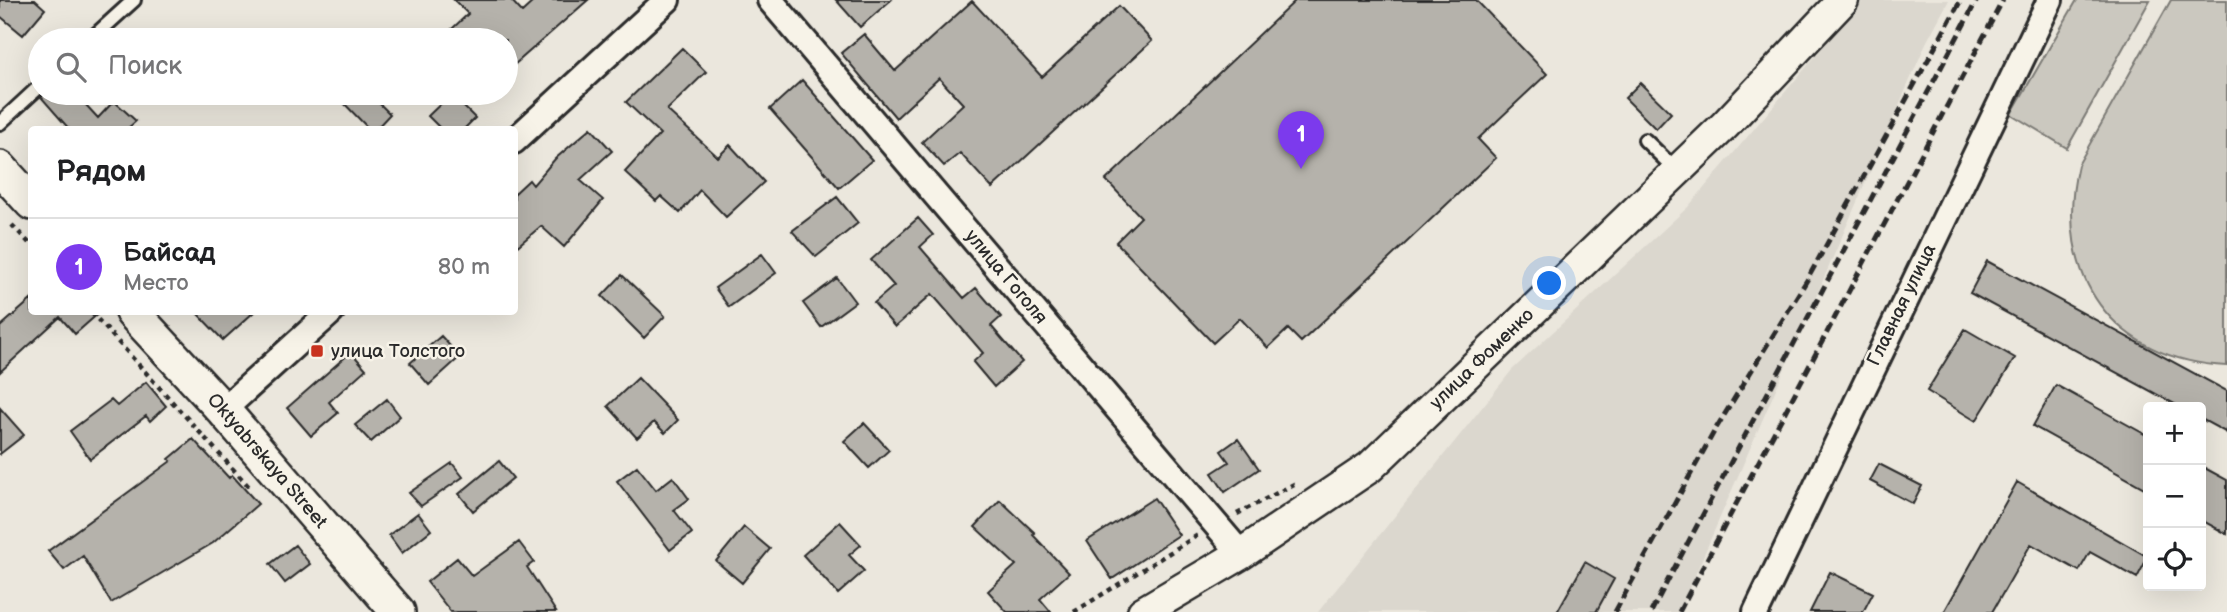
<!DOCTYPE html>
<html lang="ru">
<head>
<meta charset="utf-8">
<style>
  :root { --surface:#fff; --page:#f2f2f2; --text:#202124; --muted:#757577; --line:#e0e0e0; --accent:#7c3aed }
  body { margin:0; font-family:"Balsamiq Sans",sans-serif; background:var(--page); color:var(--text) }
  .controls { position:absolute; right:21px; bottom:21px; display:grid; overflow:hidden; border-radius:7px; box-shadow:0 7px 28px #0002 }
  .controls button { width:63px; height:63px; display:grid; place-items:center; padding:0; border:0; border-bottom:2px solid var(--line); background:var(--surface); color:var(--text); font:35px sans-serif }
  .you { position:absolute; left:1550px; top:284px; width:24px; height:24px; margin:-18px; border:5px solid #fff; border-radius:50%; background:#1a73e8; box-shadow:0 0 0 10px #1a73e833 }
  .badge { display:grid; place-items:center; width:46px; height:46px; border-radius:50%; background:var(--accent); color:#fff; font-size:23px; font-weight:700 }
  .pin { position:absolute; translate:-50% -58px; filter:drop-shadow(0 2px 4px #0008) }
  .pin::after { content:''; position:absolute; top:37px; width:24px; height:21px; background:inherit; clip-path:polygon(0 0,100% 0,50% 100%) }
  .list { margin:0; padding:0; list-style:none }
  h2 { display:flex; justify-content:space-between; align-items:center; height:91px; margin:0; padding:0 28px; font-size:30px }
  h2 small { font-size:23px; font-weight:400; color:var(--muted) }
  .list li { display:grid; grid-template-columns:46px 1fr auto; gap:21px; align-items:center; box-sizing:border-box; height:98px; padding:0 28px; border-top:2px solid var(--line) }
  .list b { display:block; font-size:26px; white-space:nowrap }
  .list p { margin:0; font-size:23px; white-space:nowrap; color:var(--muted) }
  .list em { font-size:23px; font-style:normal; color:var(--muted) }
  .icon { flex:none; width:38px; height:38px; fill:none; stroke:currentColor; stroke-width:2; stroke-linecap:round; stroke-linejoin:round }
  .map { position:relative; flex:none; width:2227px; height:612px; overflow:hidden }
  .search { position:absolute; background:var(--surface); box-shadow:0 7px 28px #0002; left:28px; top:28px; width:490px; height:77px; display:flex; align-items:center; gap:18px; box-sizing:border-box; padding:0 24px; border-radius:38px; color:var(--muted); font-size:26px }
  .panel { position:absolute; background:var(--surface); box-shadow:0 7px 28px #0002; left:28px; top:126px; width:490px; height:189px; border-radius:7px }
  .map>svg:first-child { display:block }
  .built { fill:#dbd7ce }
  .green { fill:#cbc8bf; stroke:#7b7a75; stroke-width:2 }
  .building { fill:#b5b2ab; stroke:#2b2b2b; stroke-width:2 }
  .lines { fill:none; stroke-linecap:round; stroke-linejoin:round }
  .service-casing { stroke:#2b2b2b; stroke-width:18 }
  .minor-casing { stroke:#2b2b2b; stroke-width:30 }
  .tertiary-casing { stroke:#2b2b2b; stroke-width:35 }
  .secondary-casing { stroke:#2b2b2b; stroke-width:38 }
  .path { stroke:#2b2b2b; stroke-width:4.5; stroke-dasharray:5 5; stroke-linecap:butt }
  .service { stroke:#f7f3e8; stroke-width:12 }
  .minor { stroke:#f7f3e8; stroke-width:24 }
  .tertiary { stroke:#f7f3e8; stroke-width:30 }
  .secondary { stroke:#f7f3e8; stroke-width:33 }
  .rail { stroke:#2b2b2b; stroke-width:5; stroke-dasharray:10 5; stroke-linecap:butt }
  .poi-dot { fill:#c8321e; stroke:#f7f3e8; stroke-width:2.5 }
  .labels { text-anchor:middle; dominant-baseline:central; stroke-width:5; stroke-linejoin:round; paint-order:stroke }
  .street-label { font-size:19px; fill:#2b2b2b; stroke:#f7f3e8 }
  .poi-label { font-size:19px; fill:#2b2b2b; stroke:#f7f3e8; text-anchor:start }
</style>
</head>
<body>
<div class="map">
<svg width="2227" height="612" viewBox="0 0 2227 612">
  <rect width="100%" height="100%" fill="#ebe7dd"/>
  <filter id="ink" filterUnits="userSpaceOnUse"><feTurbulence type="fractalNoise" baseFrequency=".0143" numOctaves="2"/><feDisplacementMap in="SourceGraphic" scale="14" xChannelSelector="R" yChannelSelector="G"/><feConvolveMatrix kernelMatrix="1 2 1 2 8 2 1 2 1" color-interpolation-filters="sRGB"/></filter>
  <g filter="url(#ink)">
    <path class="built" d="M1863,0H1949L1926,43L1679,612H1318L1512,370L1688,207Z"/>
    <path class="green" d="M2077,0H2150L2067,148L2011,114Z
      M2171,0H2227V366C2113,361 2052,275 2078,165Z"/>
    <path class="building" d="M0,0H35L45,9L23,35L0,16Z
      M454,0H511L522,12L535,0H588L506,72V40H440L468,14Z
      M836,0H891L860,27Z
      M1296,0H1476L1547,74L1478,139L1496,158L1301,342L1288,329L1268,348L1240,318L1213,343L1116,242L1141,217L1106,180Z
      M972,1L1042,77L1119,6L1152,41L992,188L960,153L944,166L922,142L963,104L939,78L896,118L841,53L864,34L895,71Z
      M682,48L706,72L667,110L718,157L730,145L764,182L726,217L700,190L680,213L661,196L656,201L625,172L660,134L626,102Z
      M802,80L872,160L839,188L770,109Z
      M1640,83L1671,113L1656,129L1625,98Z
      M46,93H75L98,118L114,101L136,121L126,130H70L41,97Z
      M334,93H369L390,114L375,130H370Z
      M451,94L475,118L463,130H442L428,116Z
      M591,128L612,151L580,180L603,200L564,247L541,226L514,249V194L529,180L533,185L555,159Z
      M837,197L858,223L816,257L792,231Z
      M918,218L933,235L920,247L964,298L976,288L1001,317L991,326L1022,362L994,387L973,362L983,353L932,294L895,327L874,303L894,286L871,260Z
      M762,254L776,273L729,307L715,288Z
      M1987,261L2227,391V433L2201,419V407H2180L1970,293Z
      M622,275L665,316L644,338L602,296Z
      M837,278L855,302L821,327L803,303Z
      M32,299V312H100L75,334L60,317L0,372V327Z
      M196,312H254L223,340Z
      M1965,329L2015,358L1976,421L1927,391Z
      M441,336L460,357L429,385L410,363Z
      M351,352L366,369L329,402L338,413L311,436L287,408Z
      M638,378L678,420L665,433L654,422L637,438L608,406Z
      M146,382L166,406L150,421L146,416L90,459L70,431L111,400L117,406Z
      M2056,385L2148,436V490L2033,426Z
      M387,399L400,416L371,442L355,425Z
      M0,408L24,435L0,454Z
      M864,423L889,450L869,468L844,441Z
      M193,439L229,478L232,475L258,504L213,543L111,603L83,556L64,570L48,551L171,461L169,459Z
      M1238,439L1259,469L1225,492L1212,473L1229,462L1221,451Z
      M499,461L513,478L473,511L459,494Z
      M452,463L463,477L421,506L409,493Z
      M1879,464L1922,486L1913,504L1870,481Z
      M637,466L656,490L673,477L689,499L674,510L692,533L670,550L617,481Z
      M2201,466L2227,480V534L2201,520Z
      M2017,482L2148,557L2137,578L2090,552L2079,571L2031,544L1992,612H1944Z
      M1154,498L1179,535L1112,579L1087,541Z
      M1000,500L1035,533L1033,535L1069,573L1040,599L1051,612H1007L988,591L1016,565L975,527Z
      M418,513L431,530L402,553L389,535Z
      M840,522L861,545L849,555L864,571L838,594L803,555Z
      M744,527L770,549L742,583L716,561Z
      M519,542L534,562L527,567L556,612H451L427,582L457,558L472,576Z
      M295,545L310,564L285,583L270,564Z
      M1585,562L1614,579L1596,612H1557Z
      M1830,572L1873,593L1863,612H1810Z"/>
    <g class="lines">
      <defs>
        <path id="service" d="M90,40L134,0
          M0,123L40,86
          M1645,140L1677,171"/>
        <path id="minor" d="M770,0L1241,554
          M514,141L667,0
          M223,410L331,312
          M1756,612L2050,0"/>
        <path id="tertiary" d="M1143,612L1241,554L1370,467L1725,125L1843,0"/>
        <path id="secondary" d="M0,168L32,203
          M132,312L223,410L398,612"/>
      </defs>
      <use href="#service" class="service-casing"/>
      <use href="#minor" class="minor-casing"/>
      <use href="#tertiary" class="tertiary-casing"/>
      <use href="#secondary" class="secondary-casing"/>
      <path class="path" d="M12,225L32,246
        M91,312L252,490
        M1237,514L1294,484
        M1074,612L1198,535"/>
      <use href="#service" class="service"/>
      <use href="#minor" class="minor"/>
      <use href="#tertiary" class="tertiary"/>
      <use href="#secondary" class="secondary"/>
      <path class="rail" d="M1615,612L1715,430L1807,280L1961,0
        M1651,612L1977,0
        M1679,612L2003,0"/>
    </g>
  </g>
  <rect class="poi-dot" x="310" y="344" width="14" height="14" rx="3.5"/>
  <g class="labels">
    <g class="street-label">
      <text transform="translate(1006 277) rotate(50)">улица Гоголя</text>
      <text transform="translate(1902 305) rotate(-64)">Главная улица</text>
      <text transform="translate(1482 359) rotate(-44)">улица Фоменко</text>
      <text transform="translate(267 461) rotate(49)">Oktyabrskaya Street</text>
    </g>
    <g class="poi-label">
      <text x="331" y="351">улица Толстого</text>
    </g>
  </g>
</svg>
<div class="controls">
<button>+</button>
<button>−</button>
<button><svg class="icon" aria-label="locate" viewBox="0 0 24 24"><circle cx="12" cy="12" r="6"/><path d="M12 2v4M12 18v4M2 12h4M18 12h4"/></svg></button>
</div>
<div class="you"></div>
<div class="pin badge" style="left:1301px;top:169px">1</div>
<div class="search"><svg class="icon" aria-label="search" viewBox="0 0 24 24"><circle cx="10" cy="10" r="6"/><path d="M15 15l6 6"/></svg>Поиск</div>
<section class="panel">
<h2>Рядом<small></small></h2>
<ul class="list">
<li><span class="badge">1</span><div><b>Байсад</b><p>Место</p></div><em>80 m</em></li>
</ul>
</section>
</div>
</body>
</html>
